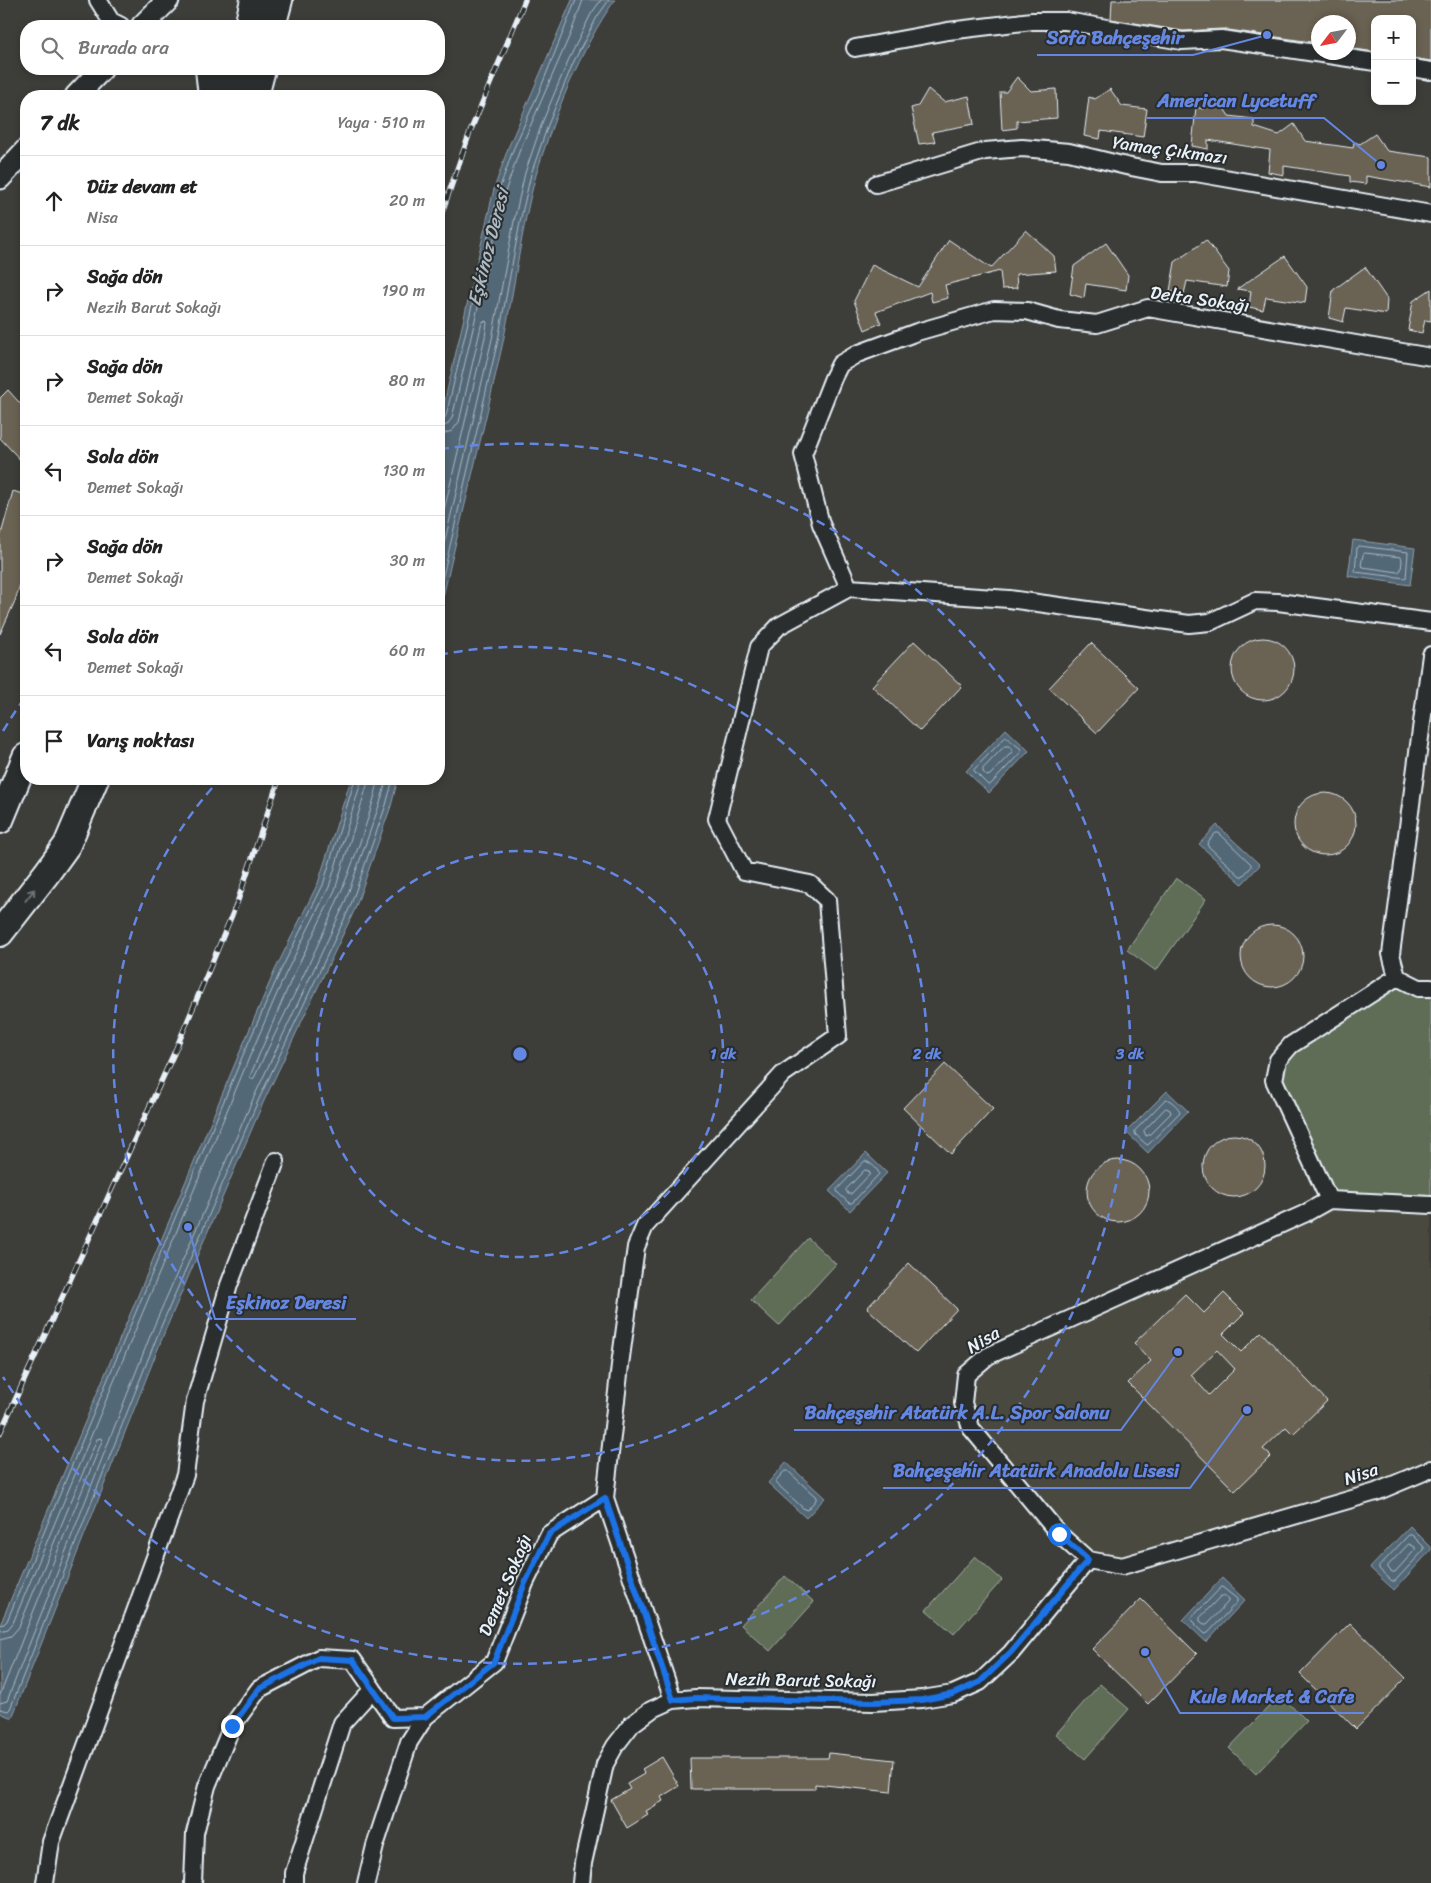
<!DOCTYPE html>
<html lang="tr">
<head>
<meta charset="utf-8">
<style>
  :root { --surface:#fff; --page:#f2f2f2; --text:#222; --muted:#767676; --line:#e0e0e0 }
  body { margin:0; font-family:Sriracha,sans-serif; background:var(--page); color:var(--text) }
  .controls { position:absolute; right:15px; top:15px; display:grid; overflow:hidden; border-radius:10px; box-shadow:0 2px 8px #0003 }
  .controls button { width:45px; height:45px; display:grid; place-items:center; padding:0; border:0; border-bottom:1px solid var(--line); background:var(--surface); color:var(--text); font:25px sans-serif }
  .compass { position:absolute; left:1311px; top:15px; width:45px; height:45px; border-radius:50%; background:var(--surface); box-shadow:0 2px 8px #0003; rotate:238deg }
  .stop { position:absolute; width:15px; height:15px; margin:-11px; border:4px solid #1a73e8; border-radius:50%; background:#fff }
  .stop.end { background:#1a73e8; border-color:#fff; box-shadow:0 1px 5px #0008 }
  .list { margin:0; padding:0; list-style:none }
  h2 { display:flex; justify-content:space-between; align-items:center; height:65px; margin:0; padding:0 20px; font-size:21px }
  h2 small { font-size:16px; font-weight:400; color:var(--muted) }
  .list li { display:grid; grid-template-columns:32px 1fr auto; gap:15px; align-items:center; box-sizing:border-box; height:90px; padding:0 20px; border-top:1px solid var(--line) }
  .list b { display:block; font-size:19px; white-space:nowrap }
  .list p { margin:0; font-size:16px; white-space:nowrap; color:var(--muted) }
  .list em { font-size:16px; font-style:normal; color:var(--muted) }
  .icon { flex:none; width:28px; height:28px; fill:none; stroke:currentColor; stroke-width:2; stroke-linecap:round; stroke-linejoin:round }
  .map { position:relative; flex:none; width:1431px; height:1883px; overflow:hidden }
  .search { position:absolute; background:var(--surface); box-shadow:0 2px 8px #0003; left:20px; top:20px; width:425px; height:55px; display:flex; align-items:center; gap:12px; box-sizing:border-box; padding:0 18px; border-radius:20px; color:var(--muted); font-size:19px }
  .panel { position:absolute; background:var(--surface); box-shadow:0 2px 8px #0003; left:20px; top:90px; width:425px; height:695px; border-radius:20px }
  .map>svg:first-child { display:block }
  .built { fill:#4a4840 }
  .green { fill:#5e6d56; stroke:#a3afa7 }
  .water { fill:#536777; stroke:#8f9eab }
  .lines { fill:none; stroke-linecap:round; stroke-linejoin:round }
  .shore { stroke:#acbac4; stroke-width:1 }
  .building { fill:#6a6252; stroke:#e8f1f8; fill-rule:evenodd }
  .minor-casing { stroke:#e8f1f8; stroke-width:20 }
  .tertiary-casing { stroke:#e8f1f8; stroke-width:25 }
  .primary-casing { stroke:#e8f1f8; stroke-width:30 }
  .minor { stroke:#2a2d2e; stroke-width:16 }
  .tertiary { stroke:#2a2d2e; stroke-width:21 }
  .primary { stroke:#2a2d2e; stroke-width:26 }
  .rail-casing { stroke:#e8f1f8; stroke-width:5.5 }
  .rail { stroke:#2a2d2e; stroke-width:4; stroke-dasharray:11; stroke-linecap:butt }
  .oneway { stroke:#6c7275 }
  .route { stroke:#1a73e8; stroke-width:6 }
  .ring { fill:none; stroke:#6487e3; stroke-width:2.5; stroke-dasharray:9 6 }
  .labels { text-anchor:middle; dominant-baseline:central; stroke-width:4; stroke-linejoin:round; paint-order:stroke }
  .street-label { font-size:18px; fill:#e8f1f8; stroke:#2a2d2e }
  .water-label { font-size:19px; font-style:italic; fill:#acbac4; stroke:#2a2d2e }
  .centre { fill:#6487e3; stroke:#2a2d2e; stroke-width:2.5 }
  .ring-label { font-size:15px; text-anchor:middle; font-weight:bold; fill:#6487e3; stroke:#2a2d2e; stroke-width:4; stroke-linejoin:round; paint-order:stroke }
  .leader { fill:none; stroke:#6487e3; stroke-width:2 }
  .callout-dot { fill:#6487e3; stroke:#2a2d2e; stroke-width:2 }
  .callout-label { font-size:19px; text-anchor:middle; font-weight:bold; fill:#6487e3; stroke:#2a2d2e; stroke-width:4; stroke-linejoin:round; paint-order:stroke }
</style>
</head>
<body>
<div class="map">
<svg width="1431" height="1883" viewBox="0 0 1431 1883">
  <rect width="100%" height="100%" fill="#3d3d39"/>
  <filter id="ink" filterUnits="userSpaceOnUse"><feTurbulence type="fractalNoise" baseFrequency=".02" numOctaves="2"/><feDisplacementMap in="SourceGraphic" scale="10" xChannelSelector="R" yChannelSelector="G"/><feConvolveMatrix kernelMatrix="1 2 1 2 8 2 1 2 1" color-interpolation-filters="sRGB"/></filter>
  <g filter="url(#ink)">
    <path class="built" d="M1329,1200L1431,1205V1469L1156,1556L1088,1560L971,1428L966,1375Z"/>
    <path class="green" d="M1176,878L1206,899L1156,971L1127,950Z
      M1397,977L1431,988V1205L1329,1200L1274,1080L1278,1060Z
      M808,1238L836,1264L779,1326L751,1300Z
      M975,1556L1002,1580L954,1634L926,1610Z
      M785,1576L814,1602L770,1651L741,1625Z
      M1100,1684L1129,1709L1085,1759L1056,1734Z
      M1280,1695L1307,1721L1256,1774L1229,1748Z"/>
    <path class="water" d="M572,0H615C581,47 553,119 536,175C521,229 515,287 503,342C483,433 460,523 439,614V425L494,189L508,148Z
      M1353,540L1415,548L1410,585L1348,576Z
      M1006,729L1029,751L989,793L966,771Z
      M351,779H398L391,806L355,909L263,1103L165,1331L12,1718L0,1713V1625L239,1054L275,970L318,883Z
      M1217,825L1260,865L1242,884L1199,844Z
      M1167,1091L1188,1111L1148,1153L1126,1132Z
      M866,1153L887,1173L850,1211L829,1191Z
      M786,1462L825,1498L806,1518L768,1483Z
      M1410,1526L1431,1547V1550L1394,1590L1370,1568Z
      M1222,1578L1245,1600L1206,1642L1183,1620Z"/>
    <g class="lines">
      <path class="shore" d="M439,421L443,420L446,416L499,190L513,150L539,92L576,0
        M439,427L447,425L452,418L505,192L519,152L572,30L583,0
        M439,435L452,431L459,422L482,322L486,321L487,323L485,337L439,532
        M1359,546L1408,552L1406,578L1355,572L1357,548Z
        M1365,553L1401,557L1402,560L1401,570L1398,572L1363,567L1361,565L1363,555Z
        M439,566L492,339L514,221L525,173L542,123L568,61L591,14L601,0
        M439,593L498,340L520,222L531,174L548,125L573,63L597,17L609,0
        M1006,737L1021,749V752L991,784L988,785L975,772L974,770Z
        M1005,746H1009L1012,750V752L990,775L987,776L983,772V769Z
        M369,779L335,890L292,978L250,1076L251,1079L254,1078C300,980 353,884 379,779
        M1216,833H1219L1251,864V867L1243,876H1240L1207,845L1208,842Z
        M1166,1099C1171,1100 1179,1108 1180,1112L1149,1144L1147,1145L1135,1134V1131Z
        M1166,1108L1170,1110L1171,1113L1149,1135L1146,1136L1144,1131Z
        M865,1161C870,1162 878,1169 879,1174L852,1203H849L838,1193L837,1190Z
        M865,1170L869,1171L870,1174L851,1194H848L846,1190Z
        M785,1471H788L816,1497V1500L807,1510L804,1509L776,1483V1481Z
        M1409,1535H1412L1424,1547V1550L1395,1581H1392L1379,1569V1567Z
        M1409,1544L1415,1547V1550L1395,1572H1392L1388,1568V1566Z
        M1222,1587L1237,1599V1602L1208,1633L1205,1634L1192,1621L1191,1619Z
        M1221,1596H1224L1228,1600V1602L1207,1624H1204L1200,1621V1618Z
        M0,1625L4,1624L7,1621L243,1055L280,972L323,885L355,779
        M0,1631L8,1629L13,1623L249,1058L285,975L329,887L362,779
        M0,1639L11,1636L19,1627L97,1439L101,1438L102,1441L0,1695
        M0,1703L7,1701L154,1326L253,1099L344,905L380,803L387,779
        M0,1709L8,1711L10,1709L160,1329L258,1101L350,907L386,805L393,779"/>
    </g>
    <path class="building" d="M1112,0H1431V61L1412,58V19H1375V52L1348,48V22H1318V43L1222,29L1183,31L1111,19Z
      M1017,77L1031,91L1056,89L1057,118L1017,121V128L1002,130L1000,92H1006Z
      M928,89L944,102L969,96L974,124L932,132L935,142L919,144L911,108L918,106Z
      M1110,89L1122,106L1147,109L1143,137L1101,131L1100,139L1084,136L1089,97L1095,99Z
      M1218,99L1229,116L1254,119V127L1279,135L1294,124L1305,141L1353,148L1354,142L1360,144L1375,134L1387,151L1431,157V187L1366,176V184L1350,182V176L1284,166V175L1268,172L1270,150L1208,140V149L1192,146L1196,107L1203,109Z
      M1026,230L1054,256L1056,271L1016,274L1017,288L1002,289L1000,271L945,285L948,298L932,302L930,292L876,312L881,323L865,330L854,301L872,265L918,287L949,240L991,268Z
      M1206,240L1229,271L1227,287L1187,281L1184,294L1170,291L1175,262Z
      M1106,243L1128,275L1126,290L1086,284L1084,298L1070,294L1074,266Z
      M1285,256L1307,287L1305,303L1266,297L1263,310L1249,307L1251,291L1237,289Z
      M1365,267L1387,299L1386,314L1346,308L1343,322L1329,318L1333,290Z
      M1431,289V321L1425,320L1422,333L1408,330L1413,301Z
      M8,390L26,410V466L0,438V398Z
      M13,491L26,495V572L24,571L15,601L0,634V538Z
      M1232 669a31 31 0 1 1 62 0a31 31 0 1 1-62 0Z
      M914,641L962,686L920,731L872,686Z
      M1091,643L1139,688L1097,733L1049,688Z
      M1294 824a31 31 0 1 1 62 0a31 31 0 1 1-62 0Z
      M1241 956a31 31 0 1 1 62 0a31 31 0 1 1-62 0Z
      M945,1064L993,1109L951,1154L903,1108Z
      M1203 1166a31 31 0 1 1 62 0a31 31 0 1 1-62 0Z
      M1087 1191a31 31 0 1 1 62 0a31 31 0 1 1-62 0Z
      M909,1263L957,1309L916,1353L867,1308Z
      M1224,1293L1244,1313L1223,1334L1241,1352L1261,1332L1327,1401L1293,1434L1286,1427L1263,1449L1271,1456L1235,1491L1128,1383L1151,1361L1134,1343L1185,1294L1204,1313ZM1217,1350L1235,1369L1209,1395L1191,1375Z
      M1141,1599L1197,1654L1148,1704L1092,1649Z
      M1350,1623L1406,1678L1356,1729L1300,1674Z
      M829,1753L894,1760L891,1792L815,1784V1789H691L690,1758H828Z
      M662,1757L679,1786L661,1797L663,1801L646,1811L648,1815L627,1828L611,1800L630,1789L627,1784L644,1774L642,1769Z"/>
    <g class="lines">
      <defs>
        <path id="minor" d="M98,0L111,21L121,26
          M855,48L948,31L1032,21H1066L1182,41L1221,39L1375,62
          M1412,68L1431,71
          M876,184L985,151L1022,148L1069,152L1126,166L1162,173H1196L1431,214
          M1431,357L1148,308L1097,324L1059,320L1027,311L994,310L917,332L857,354L840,364L833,378L803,454L821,524L849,588L1009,599L1189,624L1210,622L1255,601L1278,602L1431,622
          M1431,655L1391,954L1397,977L1419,988H1431
          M1329,1200L1274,1080L1278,1060L1291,1045L1397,977
          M1431,1205L1329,1200L1304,1214L988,1356L966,1375L963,1403L971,1428L1059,1534L1088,1560L1122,1566L1376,1492L1431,1469
          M605,1498L620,1365L636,1247L645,1226L783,1074L838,1036L827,900L810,884L744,871L717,819L759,647L779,626L849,588
          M45,1883L51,1842L185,1475L195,1401L229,1285L276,1161
          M193,1883L195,1833L207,1786L232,1726L259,1689L319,1658L353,1660L393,1718L425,1717
          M294,1883V1873L342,1723L373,1689
          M366,1883L375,1846L409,1742L425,1717L494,1662L525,1583L549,1534L605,1498L673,1700
          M581,1883L583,1863L605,1764L615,1746L632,1724L651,1710L673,1700L696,1698L873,1702L922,1699L953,1694L980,1682L1011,1653L1088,1560"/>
        <path id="tertiary" d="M142,26L168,0
          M76,96L102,69
          M0,178L26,150"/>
        <path id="primary" d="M248,26L254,0
          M272,26L279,0
          M209,69L212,96
          M230,96L237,69
          M255,96L262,69
          M0,820L26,757
          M0,933L46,874L67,845L95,779"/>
      </defs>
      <use href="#minor" class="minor-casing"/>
      <use href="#tertiary" class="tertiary-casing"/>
      <use href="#primary" class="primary-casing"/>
      <use href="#minor" class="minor"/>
      <use href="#tertiary" class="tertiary"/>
      <use href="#primary" class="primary"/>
      <defs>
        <path id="rail" d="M439,221L470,132L525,0
          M0,1433L175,1051L237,903L279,779"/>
      </defs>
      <use href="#rail" class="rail-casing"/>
      <use href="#rail" class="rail"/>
    </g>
    <defs><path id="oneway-shaft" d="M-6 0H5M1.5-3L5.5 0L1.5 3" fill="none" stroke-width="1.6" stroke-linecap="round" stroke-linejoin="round" transform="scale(1.25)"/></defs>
    <use class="oneway" href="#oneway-shaft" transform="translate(30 895) rotate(-52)"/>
  </g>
  <g class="lines" filter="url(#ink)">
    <path class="route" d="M232,1726L259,1689L319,1658L353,1660L393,1718L425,1717L494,1662L525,1583L549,1534L605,1498L673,1700L696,1698L874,1702L922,1700L953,1694L980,1682L1011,1652L1088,1560L1059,1534"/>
  </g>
  <g class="ring">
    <circle cx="520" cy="1054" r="203"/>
    <path d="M439 655A407 407 0 1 1 220 779"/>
    <path d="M3 731A610 610 0 0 1 23 700M440 449A610 610 0 1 1 3 1377"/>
  </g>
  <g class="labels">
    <g class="street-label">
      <text transform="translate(1170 150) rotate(8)">Yamaç Çıkmazı</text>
      <text transform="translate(1200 299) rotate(8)">Delta Sokağı</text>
      <text transform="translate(983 1340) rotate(-31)">Nisa</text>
      <text transform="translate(1361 1474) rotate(-19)">Nisa</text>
      <text transform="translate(505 1585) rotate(-67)">Demet Sokağı</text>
      <text transform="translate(801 1680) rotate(1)">Nezih Barut Sokağı</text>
    </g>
    <g class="water-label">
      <text transform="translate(488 247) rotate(-76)">Eşkinoz Deresi</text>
    </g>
  </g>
  <circle cx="520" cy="1054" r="8" class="centre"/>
  <g class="ring-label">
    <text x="723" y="1059">1 dk</text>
    <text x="927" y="1059">2 dk</text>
    <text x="1130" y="1059">3 dk</text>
  </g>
  <path class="leader" d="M1267 35L1193 55H1037M1381 165L1324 118H1147M188 1227L215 1319H356M1178 1352L1121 1430H794M1247 1410L1190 1488H883M1145 1652L1180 1713H1364"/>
  <g class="callout-dot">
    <circle cx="1267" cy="35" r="5"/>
    <circle cx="1381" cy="165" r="5"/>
    <circle cx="188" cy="1227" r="5"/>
    <circle cx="1178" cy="1352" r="5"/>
    <circle cx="1247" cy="1410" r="5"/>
    <circle cx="1145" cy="1652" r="5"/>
  </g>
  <g class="callout-label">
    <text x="1115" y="44">Sofa Bahçeşehir</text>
    <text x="1236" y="107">American Lycetuff</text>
    <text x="286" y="1309">Eşkinoz Deresi</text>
    <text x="957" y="1419">Bahçeşehir Atatürk A.L. Spor Salonu</text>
    <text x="1036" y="1477">Bahçeşehir Atatürk Anadolu Lisesi</text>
    <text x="1272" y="1703">Kule Market &amp; Cafe</text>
  </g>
</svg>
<div class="controls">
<button>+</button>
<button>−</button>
</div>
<svg class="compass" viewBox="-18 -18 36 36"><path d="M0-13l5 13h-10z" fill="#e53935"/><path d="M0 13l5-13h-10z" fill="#767676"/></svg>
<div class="stop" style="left:1059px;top:1534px"></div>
<div class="stop end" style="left:232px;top:1726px"></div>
<div class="search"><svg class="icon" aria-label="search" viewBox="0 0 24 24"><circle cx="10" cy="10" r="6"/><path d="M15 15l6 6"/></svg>Burada ara</div>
<section class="panel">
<h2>7 dk<small>Yaya · 510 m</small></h2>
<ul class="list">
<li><svg class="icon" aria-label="ahead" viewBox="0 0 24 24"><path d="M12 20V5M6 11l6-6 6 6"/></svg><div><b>Düz devam et</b><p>Nisa</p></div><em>20 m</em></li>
<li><svg class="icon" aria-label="right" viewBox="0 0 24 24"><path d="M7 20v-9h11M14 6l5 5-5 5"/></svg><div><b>Sağa dön</b><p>Nezih Barut Sokağı</p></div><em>190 m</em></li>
<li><svg class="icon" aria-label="right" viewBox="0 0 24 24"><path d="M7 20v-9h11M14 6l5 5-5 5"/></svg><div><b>Sağa dön</b><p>Demet Sokağı</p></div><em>80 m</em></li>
<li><svg class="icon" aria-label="left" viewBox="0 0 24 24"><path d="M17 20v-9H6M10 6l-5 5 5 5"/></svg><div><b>Sola dön</b><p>Demet Sokağı</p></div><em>130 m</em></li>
<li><svg class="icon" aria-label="right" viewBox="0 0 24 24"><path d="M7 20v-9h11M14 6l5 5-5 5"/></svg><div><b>Sağa dön</b><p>Demet Sokağı</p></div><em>30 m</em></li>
<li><svg class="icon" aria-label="left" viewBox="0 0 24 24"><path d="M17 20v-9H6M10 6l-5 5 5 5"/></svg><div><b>Sola dön</b><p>Demet Sokağı</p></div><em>60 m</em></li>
<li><svg class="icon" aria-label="arrive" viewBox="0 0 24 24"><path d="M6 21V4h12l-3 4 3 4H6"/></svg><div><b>Varış noktası</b></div></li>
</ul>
</section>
</div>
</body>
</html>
